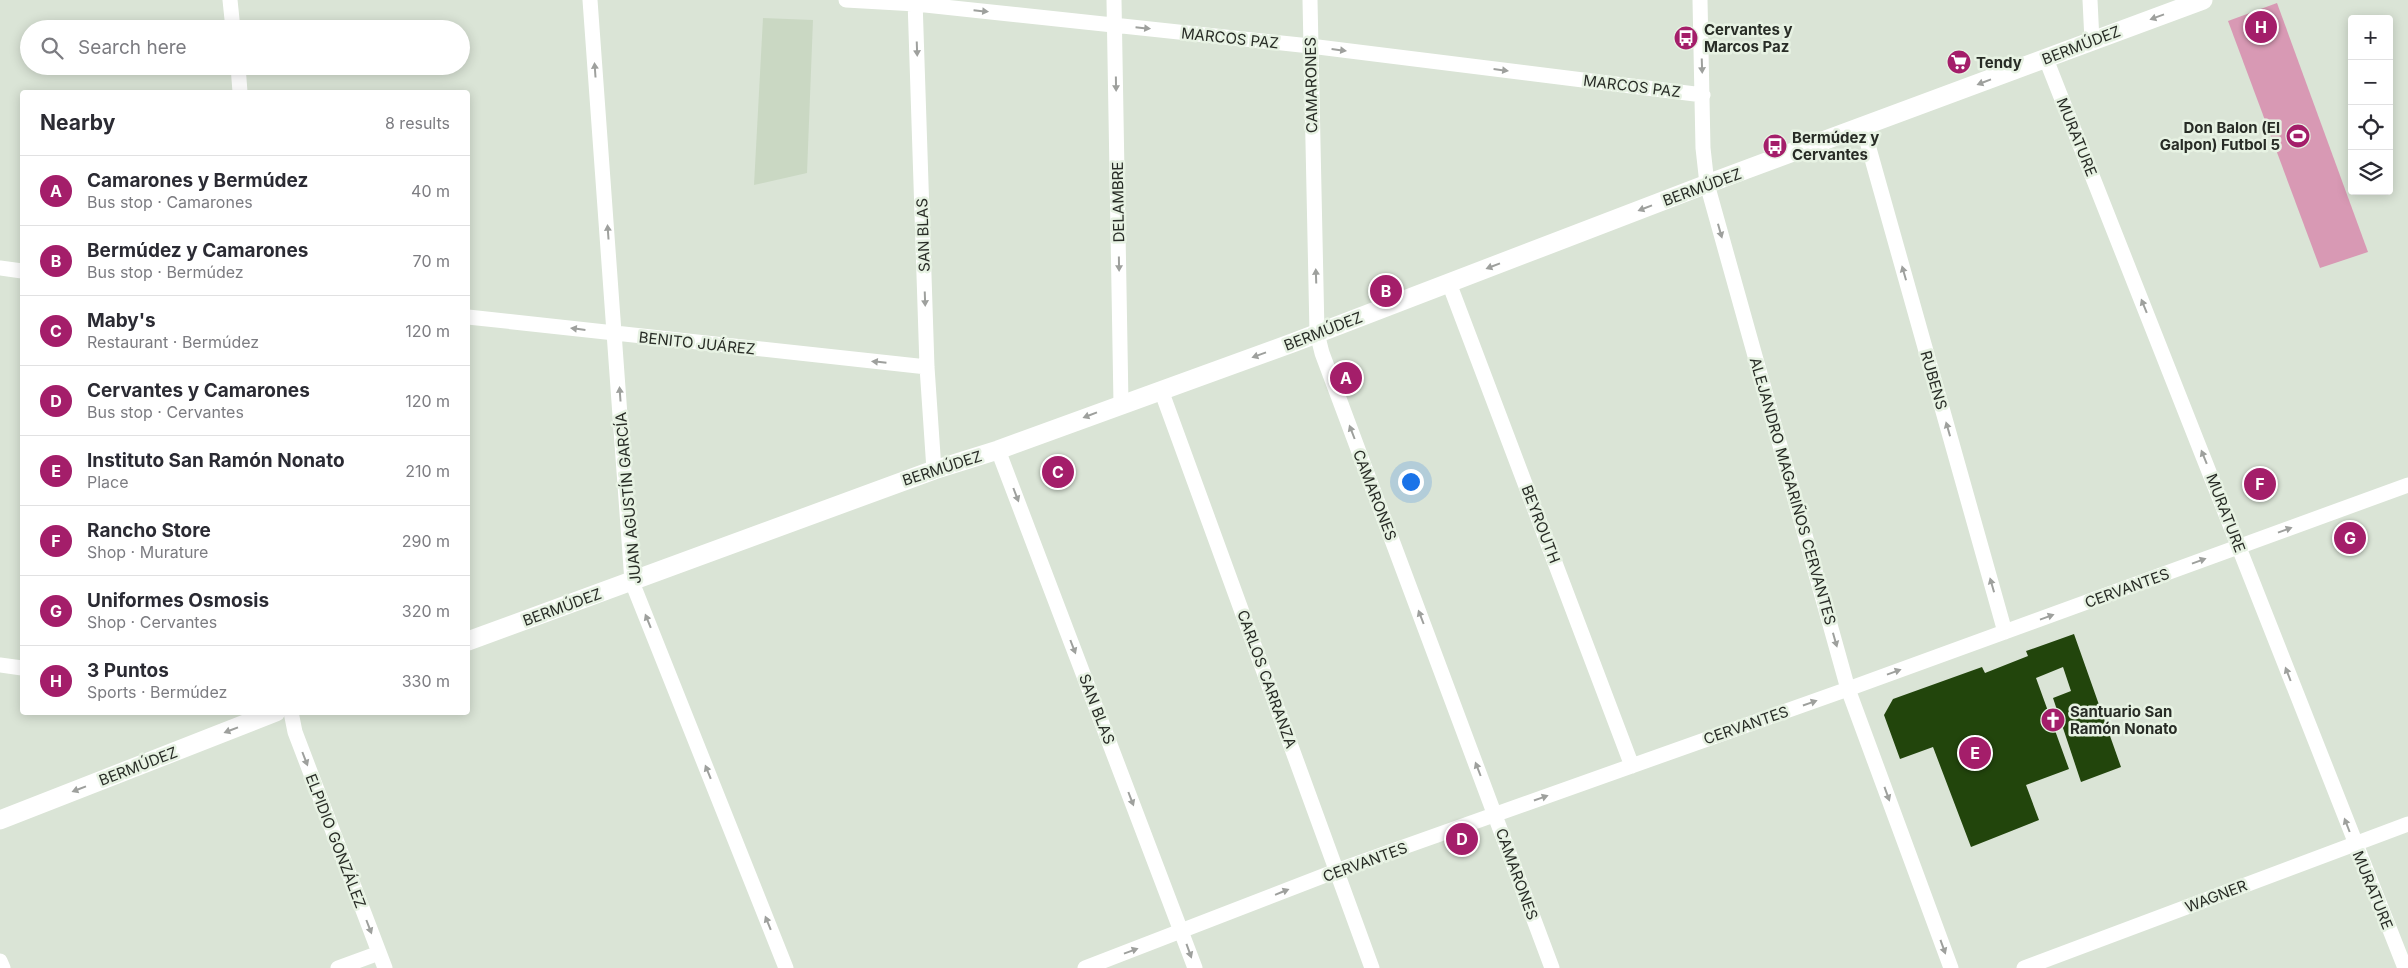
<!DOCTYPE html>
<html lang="en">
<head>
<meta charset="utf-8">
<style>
  :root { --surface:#fff; --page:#f2f2f3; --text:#2b2b33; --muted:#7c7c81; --line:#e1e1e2; --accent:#a41e6a }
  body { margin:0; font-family:Inter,sans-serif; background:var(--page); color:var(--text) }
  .controls { position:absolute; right:15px; top:15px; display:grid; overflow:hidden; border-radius:5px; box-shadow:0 2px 12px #0003 }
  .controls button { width:45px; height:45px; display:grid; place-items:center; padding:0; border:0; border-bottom:1px solid var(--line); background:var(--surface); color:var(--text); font:25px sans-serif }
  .you { position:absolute; left:1410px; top:481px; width:18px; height:18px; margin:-12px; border:4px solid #fff; border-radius:50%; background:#1a73e8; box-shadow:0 0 0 8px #1a73e833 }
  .badge { display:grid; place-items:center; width:32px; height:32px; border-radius:50%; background:var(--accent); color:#fff; font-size:16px; font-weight:700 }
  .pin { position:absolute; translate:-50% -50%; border:2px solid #fff; box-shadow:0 1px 5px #0006 }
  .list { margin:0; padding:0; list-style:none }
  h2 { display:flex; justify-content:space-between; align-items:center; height:65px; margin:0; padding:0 20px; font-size:21px }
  h2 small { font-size:16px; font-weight:400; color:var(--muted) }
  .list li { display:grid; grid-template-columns:32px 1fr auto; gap:15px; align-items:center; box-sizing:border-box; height:70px; padding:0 20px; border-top:1px solid var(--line) }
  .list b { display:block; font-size:19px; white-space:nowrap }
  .list p { margin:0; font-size:16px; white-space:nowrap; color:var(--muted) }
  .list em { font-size:16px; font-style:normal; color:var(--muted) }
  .icon { flex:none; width:28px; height:28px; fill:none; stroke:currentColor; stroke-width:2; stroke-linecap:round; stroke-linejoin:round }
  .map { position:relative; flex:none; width:2408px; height:968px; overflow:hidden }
  .search { position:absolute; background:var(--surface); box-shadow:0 2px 12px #0003; left:20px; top:20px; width:450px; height:55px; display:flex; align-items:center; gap:12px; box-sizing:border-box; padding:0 18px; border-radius:28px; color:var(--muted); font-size:19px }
  .panel { position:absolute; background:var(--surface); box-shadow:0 2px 12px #0003; left:20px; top:90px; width:450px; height:625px; border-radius:5px }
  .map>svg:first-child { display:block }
  .built { fill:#cad8c3 }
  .green { fill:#d899b4 }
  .building { fill:#22450c }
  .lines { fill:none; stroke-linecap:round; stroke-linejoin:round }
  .minor { stroke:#fff; stroke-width:15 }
  .tertiary { stroke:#fff; stroke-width:19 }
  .oneway { fill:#9ea09d }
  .labels { text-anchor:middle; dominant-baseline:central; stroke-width:5; stroke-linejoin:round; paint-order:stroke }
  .poi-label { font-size:15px; font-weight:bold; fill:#282c26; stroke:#e7f2e3; text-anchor:start }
  .street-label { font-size:15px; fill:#282c26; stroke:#e7f2e3 }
</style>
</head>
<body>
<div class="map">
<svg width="2408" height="968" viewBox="0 0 2408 968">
  <rect width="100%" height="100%" fill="#dae4d6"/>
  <path class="built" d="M763,18L813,20L807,173L754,185Z"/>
  <path class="green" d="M2277,3L2368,252L2320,268L2228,21Z"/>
  <path class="building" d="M2074,634L2121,767L2081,782L2053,698L2071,691L2063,667L2036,678L2069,769L2026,785L2039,820L1971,847L1933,747L1900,759L1884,715L1893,699L1982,667L1985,673L2028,656L2026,651Z"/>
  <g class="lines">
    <path class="minor" d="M230,0L233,29
      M590,0L632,582L786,968
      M846,0L916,4L1310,46L1703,95
      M915,0L927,367L934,470
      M1114,0L1121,404
      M1310,0L1317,333L1322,353L1552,968
      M1700,0L1703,148L1707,184L1848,689L1951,968
      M2090,0L2092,41
      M2046,59L2405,968
      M238,66L240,92
      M1863,127L2005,632
      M0,268L22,271
      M1449,283L1632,766
      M468,317L927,367
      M1161,390L1372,968
      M998,450L1195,968
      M0,665L22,668
      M291,712L295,732L385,968
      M0,961L3,968
      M338,968L379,953
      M1085,968L1336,871L1848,689L2408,485
      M2024,968L2408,824"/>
    <path class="tertiary" d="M468,641L934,470L998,450L1295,342L1707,184L2203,0
      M0,820L276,712"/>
  </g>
  <defs><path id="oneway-solid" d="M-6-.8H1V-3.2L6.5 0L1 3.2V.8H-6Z" transform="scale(1.25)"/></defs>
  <g class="oneway">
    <use href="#oneway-solid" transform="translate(981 11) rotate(6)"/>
    <use href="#oneway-solid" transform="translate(2157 17) rotate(160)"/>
    <use href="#oneway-solid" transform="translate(1143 28) rotate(6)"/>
    <use href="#oneway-solid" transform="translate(917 49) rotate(88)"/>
    <use href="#oneway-solid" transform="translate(1339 50) rotate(7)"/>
    <use href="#oneway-solid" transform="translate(1702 66) rotate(88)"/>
    <use href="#oneway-solid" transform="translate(595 70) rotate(-94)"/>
    <use href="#oneway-solid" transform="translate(1501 70) rotate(7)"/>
    <use href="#oneway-solid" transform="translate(1984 82) rotate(159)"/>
    <use href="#oneway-solid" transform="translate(1116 84) rotate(89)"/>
    <use href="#oneway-solid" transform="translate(1645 208) rotate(159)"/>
    <use href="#oneway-solid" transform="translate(1720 231) rotate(74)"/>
    <use href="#oneway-solid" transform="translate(608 232) rotate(-94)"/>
    <use href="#oneway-solid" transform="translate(1119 264) rotate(89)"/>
    <use href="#oneway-solid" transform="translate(1493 266) rotate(159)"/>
    <use href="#oneway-solid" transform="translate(1904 273) rotate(-106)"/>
    <use href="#oneway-solid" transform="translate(1316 276) rotate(-92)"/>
    <use href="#oneway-solid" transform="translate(925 299) rotate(88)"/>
    <use href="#oneway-solid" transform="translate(2144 306) rotate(-112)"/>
    <use href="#oneway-solid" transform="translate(578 329) rotate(-173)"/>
    <use href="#oneway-solid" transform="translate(1259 355) rotate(160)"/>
    <use href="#oneway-solid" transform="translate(879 362) rotate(-174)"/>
    <use href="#oneway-solid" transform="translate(620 394) rotate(-94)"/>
    <use href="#oneway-solid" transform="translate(1090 415) rotate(159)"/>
    <use href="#oneway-solid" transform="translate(1948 429) rotate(-106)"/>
    <use href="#oneway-solid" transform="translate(1352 432) rotate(-111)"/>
    <use href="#oneway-solid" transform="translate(2204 457) rotate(-112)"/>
    <use href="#oneway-solid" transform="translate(1016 495) rotate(69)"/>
    <use href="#oneway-solid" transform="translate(2285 530) rotate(-20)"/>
    <use href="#oneway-solid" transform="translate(2199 561) rotate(-20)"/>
    <use href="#oneway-solid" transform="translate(1992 585) rotate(-106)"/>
    <use href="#oneway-solid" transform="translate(1421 617) rotate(-111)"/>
    <use href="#oneway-solid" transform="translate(2047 617) rotate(-20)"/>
    <use href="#oneway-solid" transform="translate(648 621) rotate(-112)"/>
    <use href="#oneway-solid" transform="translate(1835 640) rotate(74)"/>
    <use href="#oneway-solid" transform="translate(1073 647) rotate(69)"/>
    <use href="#oneway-solid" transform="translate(1894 672) rotate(-20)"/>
    <use href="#oneway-solid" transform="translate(2288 674) rotate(-111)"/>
    <use href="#oneway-solid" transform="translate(1810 703) rotate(-19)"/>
    <use href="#oneway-solid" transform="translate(231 730) rotate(159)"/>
    <use href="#oneway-solid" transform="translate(305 759) rotate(69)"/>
    <use href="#oneway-solid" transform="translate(1478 769) rotate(-111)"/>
    <use href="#oneway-solid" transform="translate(708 772) rotate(-112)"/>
    <use href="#oneway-solid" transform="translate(79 789) rotate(159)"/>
    <use href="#oneway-solid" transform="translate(1887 794) rotate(70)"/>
    <use href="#oneway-solid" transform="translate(1541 798) rotate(-19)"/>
    <use href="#oneway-solid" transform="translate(1131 799) rotate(69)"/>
    <use href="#oneway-solid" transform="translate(2347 825) rotate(-111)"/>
    <use href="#oneway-solid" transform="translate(1282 892) rotate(-22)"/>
    <use href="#oneway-solid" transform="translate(768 923) rotate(-112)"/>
    <use href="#oneway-solid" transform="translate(369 927) rotate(69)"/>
    <use href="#oneway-solid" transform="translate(1943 947) rotate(70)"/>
    <use href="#oneway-solid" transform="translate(1131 951) rotate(-20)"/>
    <use href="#oneway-solid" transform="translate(1189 951) rotate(70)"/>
  </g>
  <defs>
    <symbol id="bus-disc" viewBox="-11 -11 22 22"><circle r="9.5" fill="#a41e6a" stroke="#e7f2e3"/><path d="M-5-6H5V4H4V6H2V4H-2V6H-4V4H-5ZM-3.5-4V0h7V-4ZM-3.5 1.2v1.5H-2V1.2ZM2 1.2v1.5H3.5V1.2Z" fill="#fff"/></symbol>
    <symbol id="supermarket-disc" viewBox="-11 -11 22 22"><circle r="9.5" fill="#a41e6a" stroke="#e7f2e3"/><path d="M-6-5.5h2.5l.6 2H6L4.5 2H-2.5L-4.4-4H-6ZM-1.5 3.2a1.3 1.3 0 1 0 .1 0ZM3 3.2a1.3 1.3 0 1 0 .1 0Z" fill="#fff"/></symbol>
    <symbol id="stadium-disc" viewBox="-11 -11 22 22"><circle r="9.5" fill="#a41e6a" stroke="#e7f2e3"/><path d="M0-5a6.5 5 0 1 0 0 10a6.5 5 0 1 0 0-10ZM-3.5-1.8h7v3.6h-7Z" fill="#fff"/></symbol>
    <symbol id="church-disc" viewBox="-11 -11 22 22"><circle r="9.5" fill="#a41e6a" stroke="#e7f2e3"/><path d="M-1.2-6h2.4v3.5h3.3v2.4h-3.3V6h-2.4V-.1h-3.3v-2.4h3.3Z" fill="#fff"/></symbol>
  </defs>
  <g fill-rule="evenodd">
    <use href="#bus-disc" x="1672" y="24" width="28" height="28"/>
    <use href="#supermarket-disc" x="1945" y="48" width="28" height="28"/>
    <use href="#stadium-disc" x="2284" y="122" width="28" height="28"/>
    <use href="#bus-disc" x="1761" y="132" width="28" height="28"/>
    <use href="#church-disc" x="2039" y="706" width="28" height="28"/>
  </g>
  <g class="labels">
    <g class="poi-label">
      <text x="1704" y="29">Cervantes y<tspan x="1704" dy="17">Marcos Paz</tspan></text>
      <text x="1976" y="62">Tendy</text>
      <text x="2280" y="127" text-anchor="end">Don Balon (El<tspan x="2280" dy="17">Galpon) Futbol 5</tspan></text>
      <text x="1792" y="137">Bermúdez y<tspan x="1792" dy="17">Cervantes</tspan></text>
      <text x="2070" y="711">Santuario San<tspan x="2070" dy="17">Ramón Nonato</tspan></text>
    </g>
    <g class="street-label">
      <text transform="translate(1230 38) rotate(6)">MARCOS PAZ</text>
      <text transform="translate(2081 45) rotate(-21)">BERMÚDEZ</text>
      <text transform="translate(1311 85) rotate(-91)">CAMARONES</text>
      <text transform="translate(1632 86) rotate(7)">MARCOS PAZ</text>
      <text transform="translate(2077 137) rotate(68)">MURATURE</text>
      <text transform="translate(1702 187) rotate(-20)">BERMÚDEZ</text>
      <text transform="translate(1118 202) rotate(-91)">DELAMBRE</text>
      <text transform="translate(923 235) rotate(-92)">SAN BLAS</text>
      <text transform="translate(1323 331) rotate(-21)">BERMÚDEZ</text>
      <text transform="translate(697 343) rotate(6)">BENITO JUÁREZ</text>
      <text transform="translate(1934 380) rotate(74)">RUBENS</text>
      <text transform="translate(942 468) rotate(-18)">BERMÚDEZ</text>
      <text transform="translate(1793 491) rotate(74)">ALEJANDRO MAGARIÑOS CERVANTES</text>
      <text transform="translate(1375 495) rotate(69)">CAMARONES</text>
      <text transform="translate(628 498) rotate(-95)">JUAN AGUSTÍN GARCÍA</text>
      <text transform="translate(2226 513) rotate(69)">MURATURE</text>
      <text transform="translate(1541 524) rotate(69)">BEYROUTH</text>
      <text transform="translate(2127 588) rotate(-20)">CERVANTES</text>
      <text transform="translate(562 607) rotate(-20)">BERMÚDEZ</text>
      <text transform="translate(1267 679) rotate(70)">CARLOS CARRANZA</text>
      <text transform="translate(1097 709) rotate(69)">SAN BLAS</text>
      <text transform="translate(1746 725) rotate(-19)">CERVANTES</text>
      <text transform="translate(138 766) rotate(-21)">BERMÚDEZ</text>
      <text transform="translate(336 841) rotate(69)">ELPIDIO GONZÁLEZ</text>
      <text transform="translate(1365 862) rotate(-20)">CERVANTES</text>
      <text transform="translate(1517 874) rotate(70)">CAMARONES</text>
      <text transform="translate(2373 890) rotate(68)">MURATURE</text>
      <text transform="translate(2216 896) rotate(-21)">WAGNER</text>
    </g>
  </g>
</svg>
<div class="controls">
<button>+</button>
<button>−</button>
<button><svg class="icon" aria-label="locate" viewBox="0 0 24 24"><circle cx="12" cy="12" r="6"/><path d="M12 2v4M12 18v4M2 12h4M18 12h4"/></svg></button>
<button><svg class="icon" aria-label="layers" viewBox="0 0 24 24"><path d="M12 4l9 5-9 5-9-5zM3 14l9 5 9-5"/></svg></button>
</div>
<div class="you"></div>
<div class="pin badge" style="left:1346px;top:378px">A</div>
<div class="pin badge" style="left:1386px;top:291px">B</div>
<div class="pin badge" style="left:1058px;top:472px">C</div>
<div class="pin badge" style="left:1462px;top:839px">D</div>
<div class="pin badge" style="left:1975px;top:753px">E</div>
<div class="pin badge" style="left:2260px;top:484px">F</div>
<div class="pin badge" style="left:2350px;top:538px">G</div>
<div class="pin badge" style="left:2261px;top:27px">H</div>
<div class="search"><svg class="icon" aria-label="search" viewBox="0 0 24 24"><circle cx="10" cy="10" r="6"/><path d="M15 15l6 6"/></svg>Search here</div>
<section class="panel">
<h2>Nearby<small>8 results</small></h2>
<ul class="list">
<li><span class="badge">A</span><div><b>Camarones y Bermúdez</b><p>Bus stop · Camarones</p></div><em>40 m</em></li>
<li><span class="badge">B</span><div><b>Bermúdez y Camarones</b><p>Bus stop · Bermúdez</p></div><em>70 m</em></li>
<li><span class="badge">C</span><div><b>Maby's</b><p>Restaurant · Bermúdez</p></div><em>120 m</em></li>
<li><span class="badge">D</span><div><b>Cervantes y Camarones</b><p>Bus stop · Cervantes</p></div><em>120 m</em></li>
<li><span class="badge">E</span><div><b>Instituto San Ramón Nonato</b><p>Place</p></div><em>210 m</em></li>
<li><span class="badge">F</span><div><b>Rancho Store</b><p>Shop · Murature</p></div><em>290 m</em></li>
<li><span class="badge">G</span><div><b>Uniformes Osmosis</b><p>Shop · Cervantes</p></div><em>320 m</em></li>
<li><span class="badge">H</span><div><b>3 Puntos</b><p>Sports · Bermúdez</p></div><em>330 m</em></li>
</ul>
</section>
</div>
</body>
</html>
